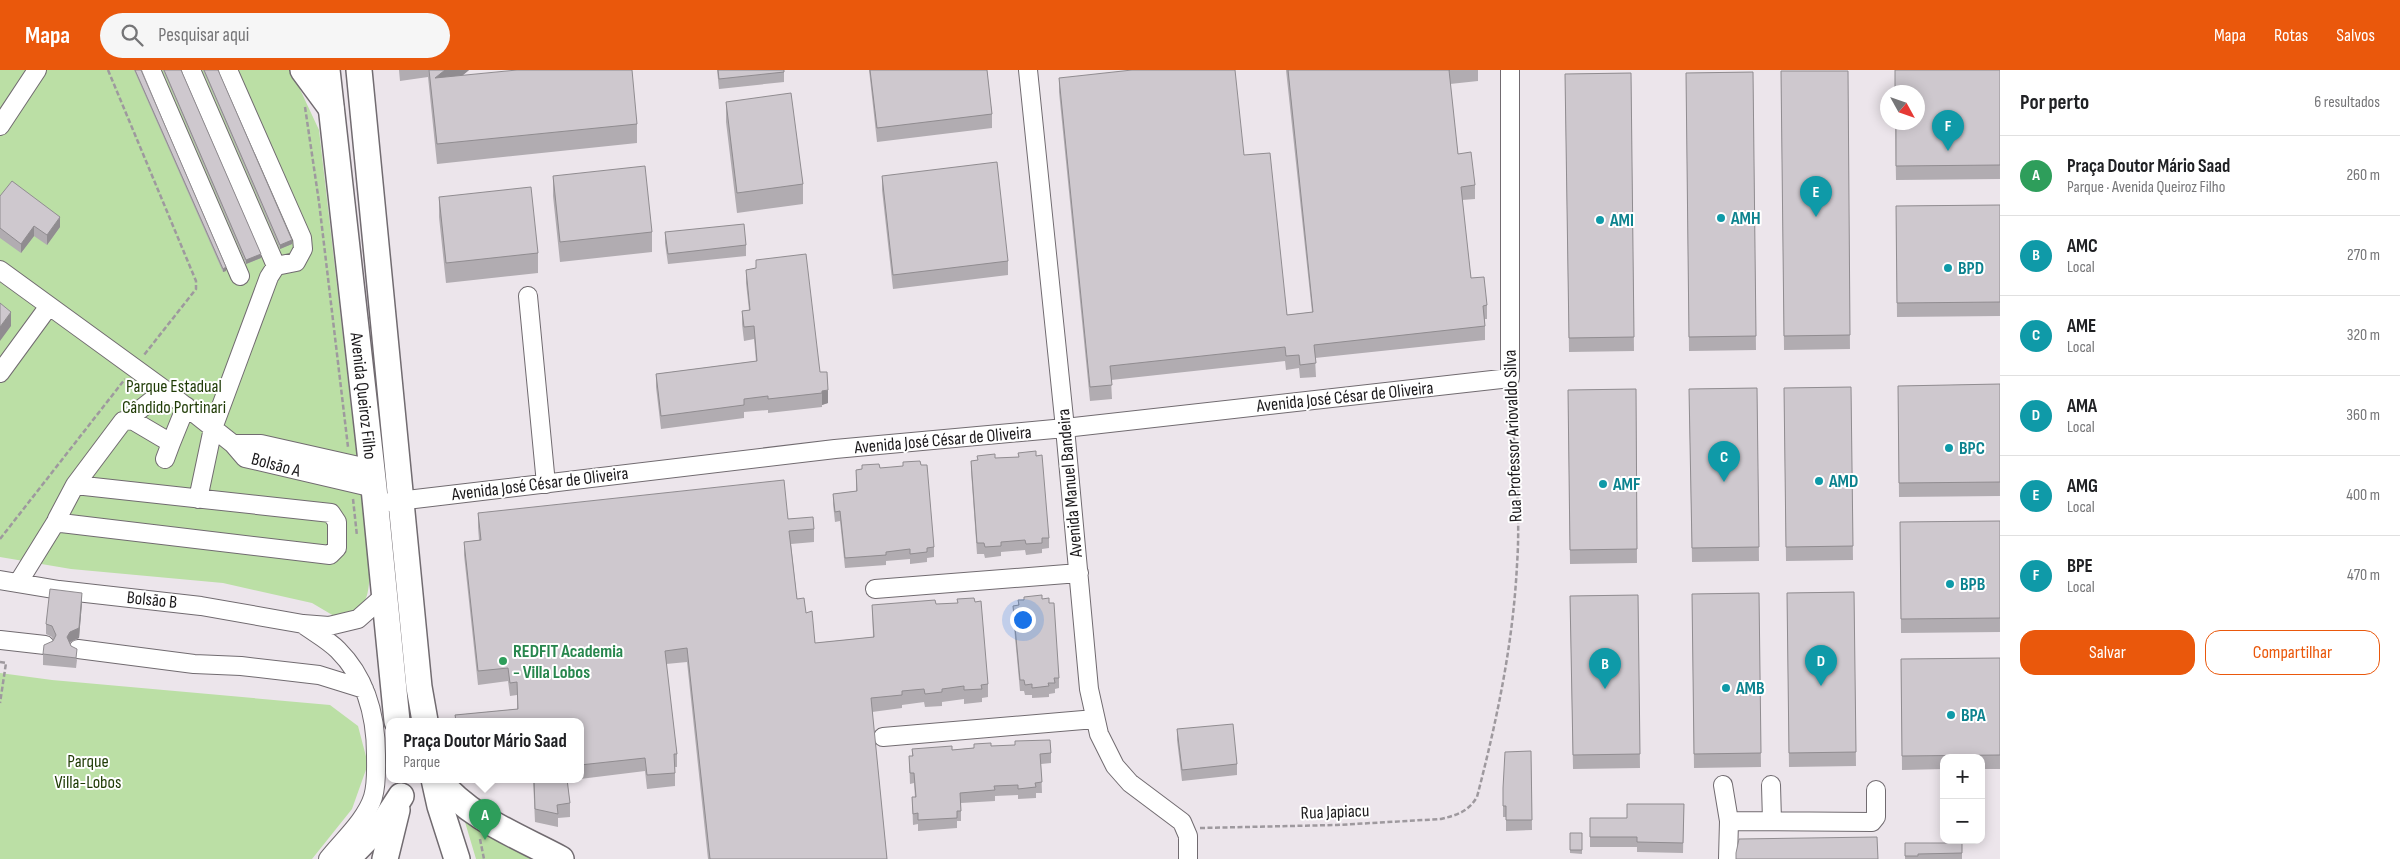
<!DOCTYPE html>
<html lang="pt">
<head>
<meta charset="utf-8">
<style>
  :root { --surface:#fff; --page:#f6f6f6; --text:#202124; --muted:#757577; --line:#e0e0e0; --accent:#ea580c }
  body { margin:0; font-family:"Sofia Sans Condensed",sans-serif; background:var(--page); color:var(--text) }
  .controls { position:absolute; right:15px; bottom:15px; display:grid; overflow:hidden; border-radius:10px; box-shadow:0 2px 12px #0003 }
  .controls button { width:45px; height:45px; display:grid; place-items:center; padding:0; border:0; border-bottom:1px solid var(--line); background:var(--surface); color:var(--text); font:25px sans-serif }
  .compass { position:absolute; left:1880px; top:15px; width:45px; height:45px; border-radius:50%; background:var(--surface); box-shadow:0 2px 12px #0003; rotate:130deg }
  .you { position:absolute; left:1022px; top:549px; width:18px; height:18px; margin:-12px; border:4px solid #fff; border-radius:50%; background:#1a73e8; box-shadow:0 0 0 8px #1a73e833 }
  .badge { display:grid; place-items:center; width:32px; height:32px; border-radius:50%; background:var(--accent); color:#fff; font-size:16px; font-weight:700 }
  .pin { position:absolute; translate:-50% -41px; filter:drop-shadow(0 1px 2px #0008) }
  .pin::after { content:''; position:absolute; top:26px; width:18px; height:15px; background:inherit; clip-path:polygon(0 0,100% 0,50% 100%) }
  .popup { position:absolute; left:386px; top:648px; width:198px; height:65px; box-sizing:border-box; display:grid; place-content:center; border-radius:10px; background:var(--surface); filter:drop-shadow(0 1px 4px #0005); font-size:16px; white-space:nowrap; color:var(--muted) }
  .popup b { font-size:19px; color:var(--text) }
  .popup::after { content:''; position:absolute; left:50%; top:100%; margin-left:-10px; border:10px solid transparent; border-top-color:var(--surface) }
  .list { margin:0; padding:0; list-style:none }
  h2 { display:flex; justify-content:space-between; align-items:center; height:65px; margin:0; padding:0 20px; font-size:21px }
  h2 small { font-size:16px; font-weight:400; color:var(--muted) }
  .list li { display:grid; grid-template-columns:32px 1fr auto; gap:15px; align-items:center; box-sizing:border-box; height:80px; padding:0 20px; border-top:1px solid var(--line) }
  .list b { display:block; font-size:19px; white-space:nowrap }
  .list p { margin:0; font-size:16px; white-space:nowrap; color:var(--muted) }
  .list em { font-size:16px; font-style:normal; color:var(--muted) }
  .actions { display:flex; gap:10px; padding:15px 20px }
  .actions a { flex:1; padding:11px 0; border:1px solid var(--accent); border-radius:15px; text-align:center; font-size:18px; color:var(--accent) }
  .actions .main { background:var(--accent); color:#fff }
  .icon { flex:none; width:28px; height:28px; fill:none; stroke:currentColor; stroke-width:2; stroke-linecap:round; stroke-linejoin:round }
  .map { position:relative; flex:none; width:2000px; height:789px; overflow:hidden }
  header { display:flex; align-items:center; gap:30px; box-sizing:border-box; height:70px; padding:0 25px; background:var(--accent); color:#fff }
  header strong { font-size:24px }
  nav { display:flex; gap:28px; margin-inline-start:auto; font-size:18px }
  .search { width:350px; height:45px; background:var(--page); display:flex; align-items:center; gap:12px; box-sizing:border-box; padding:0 18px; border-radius:28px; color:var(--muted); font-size:19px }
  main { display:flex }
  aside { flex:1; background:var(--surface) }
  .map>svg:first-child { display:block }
  .green { fill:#bbdfa5 }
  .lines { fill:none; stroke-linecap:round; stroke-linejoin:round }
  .minor-casing { stroke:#716b70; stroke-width:20 }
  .highway-casing { stroke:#716b70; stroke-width:28 }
  .path { stroke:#9e999e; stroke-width:2.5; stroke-dasharray:5 2.5; stroke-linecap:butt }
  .minor { stroke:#fff; stroke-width:18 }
  .highway { stroke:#fff; stroke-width:25 }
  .wall { fill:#b1acb1 }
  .shaded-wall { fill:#908c90 }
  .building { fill:#cec8ce; stroke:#908c90 }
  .culture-dot { fill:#0f9aa8; stroke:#fff; stroke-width:2 }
  .leisure-dot { fill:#2e9e5b; stroke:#fff; stroke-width:2 }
  .labels { text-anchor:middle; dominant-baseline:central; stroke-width:4; stroke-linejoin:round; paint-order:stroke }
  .culture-label { font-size:18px; font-weight:bold; fill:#0d838f; stroke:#fff; text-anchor:start }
  .park-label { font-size:18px; fill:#1f3b05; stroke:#fff }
  .street-label { font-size:18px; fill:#1c1a1c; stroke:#fff }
  .leisure-label { font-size:18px; font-weight:bold; fill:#27864d; stroke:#fff; text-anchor:start }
</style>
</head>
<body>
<header>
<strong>Mapa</strong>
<div class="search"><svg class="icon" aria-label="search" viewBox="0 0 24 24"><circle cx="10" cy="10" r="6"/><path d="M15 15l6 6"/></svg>Pesquisar aqui</div>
<nav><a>Mapa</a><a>Rotas</a><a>Salvos</a></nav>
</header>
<main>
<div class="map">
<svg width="2000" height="789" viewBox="0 0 2000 789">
  <rect width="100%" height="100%" fill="#ece5eb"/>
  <path class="green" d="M0,0H291L319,60L370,500C368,532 367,540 334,546L312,533L223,513L71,499L0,487Z
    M0,603L52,610L330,635L358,656L368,694L352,739L312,789H0Z
    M465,752L534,789H476Z"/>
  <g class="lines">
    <defs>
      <path id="minor" d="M151,0L240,206
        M191,0L276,196
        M1028,0L1065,358L1089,619L1099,664L1115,696L1130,713L1182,752L1188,766V789
        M0,56L37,0
        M0,200L165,320L233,374L245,388L374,418
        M528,226L546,414
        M0,303L49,236
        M128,349L165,320
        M233,374H261L372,399
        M165,389L171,373
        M75,415L331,443L337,452V478L330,485L61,453L57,449Z
        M75,415L123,351L132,350L171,373L186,336
        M198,429L213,358L269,207L276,196L296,192L303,179L302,168L228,0
        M390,432L835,379L1065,358L1510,308V0
        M0,510L59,520L201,536L303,554L329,556L358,549L384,526
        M18,513L57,450
        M875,519L1079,503
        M304,555C315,563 328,570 338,580C366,608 376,646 376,685C376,699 377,714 373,727C366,750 342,771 328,789
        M0,570L45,575
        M78,579L194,594L241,596L319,605L364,619
        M883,667L1095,649
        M1723,715L1729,751L1728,789
        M1771,715L1772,751
        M1729,751L1872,752L1876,747V720"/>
      <g id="highway">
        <path d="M303,0L331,38"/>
        <path id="s1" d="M327,0L374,418L397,651"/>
        <path d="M359,0L419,617L425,651"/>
        <path d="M434,709L440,736L457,789"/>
        <path d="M438,709C469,748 518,766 561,789"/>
        <path d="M347,789L386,749L401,726"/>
        <path d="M385,789L397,740"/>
      </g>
    </defs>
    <use href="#minor" class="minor-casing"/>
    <use href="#highway" class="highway-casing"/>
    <path class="path" d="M108,0L196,211V219L144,285
      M305,37L319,132L348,377
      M353,429L357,466
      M0,469L125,309
      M0,592L6,593L0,633
      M1200,758L1337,755L1441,749C1457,745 1468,742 1477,727C1497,650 1513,574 1517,495C1521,439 1514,381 1511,324
      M480,769L484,789"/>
    <use href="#minor" class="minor"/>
    <use href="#highway" class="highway"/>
  </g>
  <path class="wall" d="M134,0H142L226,201L223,202Z
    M163,0H181L261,188L246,194Z
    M203,0H218L292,174L280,179Z
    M399,0H469L462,6L637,54V73L437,94L428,7L400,11Z
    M717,0H784V12L719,19Z
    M869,0H987L992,44V58L877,72Z
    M1286,0H1478V11L1450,14L1458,84L1475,115V129L1462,130L1471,208L1487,235V249H1485V270L1315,288L1316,307L1300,308L1299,298L1286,300L1285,291L1111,310L1112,329L1090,331L1059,22V8L1244,85L1287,245L1312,242Z
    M2000,0V109L1896,110L1895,52Z
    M1781,1H1848L1850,279L1784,280Z
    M1753,2L1756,280L1689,281L1686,3Z
    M1631,3L1634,281L1569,282L1565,4Z
    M726,32L803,114V134L737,143L726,52Z
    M553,106L652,162V182L560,192L553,126Z
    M882,106L1008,191V205L893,219L882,120Z
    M0,126L60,157L47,175L34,166L21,183L0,168Z
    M439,127L538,183V203L446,213L439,147Z
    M2000,135V246L1897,247L1896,136Z
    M665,162L746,175V186L668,194L665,173Z
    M756,190L820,302L828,333L822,335V337L768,343V340L744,342V348L661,359L656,317V304L756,291L754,269L744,271L742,254V241L749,240L746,213V200L756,198Z
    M2000,314V426L1899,427L1898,316Z
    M1851,317L1853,490L1786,491L1784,318Z
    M1757,318L1759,491L1692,492L1689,319Z
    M1636,319L1637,493L1570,494L1568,320Z
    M1036,386L1049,468V478L1042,479V483L1026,485L1025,480L1001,482V486L985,488L984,484H977L971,401V391Z
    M880,398L934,477V487L927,488V492L910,494V489L886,491V495L845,498L840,451L835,452L833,434V424L856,421V400Z
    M478,443L788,449L814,459V472L791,474L797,529L806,543L815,573L873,567L872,535L936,534L988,614V627L982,628V632L964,634V629L942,632V636L925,637L924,632L902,635V638L872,642L887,789H708L687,592L666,594L677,684V697H675V716L647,719L645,701L580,709V651H455V645L517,639V625L510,626L508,611L478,615L464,485V472L479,470L478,457Z
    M2000,451V562L1901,563L1900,452Z
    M1854,522L1856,696L1789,697L1787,523Z
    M1759,523L1761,697L1694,698L1692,524Z
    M1638,525L1640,698L1573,699L1570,526Z
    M1042,529L1059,608V618L1055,619V623L1049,624V627L1032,628V625H1025L1024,621H1020L1013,546V536L1018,535V530Z
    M82,533L79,568L70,573L77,590L76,598L43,595V584L53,571L52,567L46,564V554Z
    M2000,588V699H1981V688H1944V699L1902,700L1901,589Z
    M1177,659L1237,694V705L1182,711L1177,670Z
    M991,676L1051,683V693L1041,694L1042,723H1036V728L1018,729V725L995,726V731L961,733V751H957V758L918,761V754L913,755L912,727H915L914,713L910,714L909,686H912V679L952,680Z
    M1531,681L1532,760L1506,761V747H1503V729Z
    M533,709H579L567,710L570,733V747L558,748V757L535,752Z
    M1684,734L1683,783L1637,782V777H1590V748H1627Z
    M1570,763H1582V784L1570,783Z
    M1905,773H1962V789H1905Z"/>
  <path class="shaded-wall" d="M445,0H469L435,28V8Z
    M60,147V157L47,175V165Z
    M34,156V166L21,183V174Z
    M292,170V174L280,179V175Z
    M261,184V188L246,194V190Z
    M226,197V201L223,202V199Z
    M11,242V256L0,271V257Z
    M828,320V333L822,335V321Z
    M82,523V533L79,568L70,572L67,578V567Z"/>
  <path class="building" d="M135,0H141L226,197L223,199Z
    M164,0H181L261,184L246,190Z
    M204,0H218L292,170L280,175Z
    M429,0H445L435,8L517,0H632L637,54L437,74Z
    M718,0H784V2L719,9Z
    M870,0H987L992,44L877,58Z
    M1132,0H1235L1244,85L1270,83L1287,245L1313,242L1288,0H1450H1449L1458,84L1471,82L1475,115L1461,117L1471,208L1484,207L1487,235L1483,236L1485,256L1314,275L1316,293L1300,295L1299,285L1286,286L1285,277L1110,296L1112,315L1090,317L1059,8Z
    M1895,0H2000V95L1896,96V52H1918V22H1895Z
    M1781,1H1848L1850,265L1784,266Z
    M1753,2L1756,266L1689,267L1686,3Z
    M1631,3L1634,267L1569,268L1565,4Z
    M791,23L803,114L737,123L726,32Z
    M997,92L1008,191L893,205L882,106Z
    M645,96L652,162L560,172L553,106Z
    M12,111L60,147L47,165L34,156L21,174L0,158V126Z
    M531,117L538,183L446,193L439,127Z
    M2000,135V232L1897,233L1896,136Z
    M744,154L746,175L668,184L665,162Z
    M806,184L820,302H827L828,320L822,321V323L768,329V326L744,329V335L661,346L656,304L757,291L754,256L744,257L742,241L750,240L746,200L756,198V190Z
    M0,233L11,242L0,257Z
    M2000,314V412L1899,413L1898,316Z
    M1851,317L1853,476L1786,477L1784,318Z
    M1757,318L1759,477L1692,478L1689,319Z
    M1636,319L1637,479L1570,480L1568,320Z
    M1036,381V386L1042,385L1049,468H1042V473L1026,474L1025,470L1001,472V476L985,477L984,473H977L971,391L978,390L977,386L995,384V388L1019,387L1018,383Z
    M920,391L921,395H927L934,477L927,478V482L910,484V479L886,482V485L845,488L840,441L835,442L833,424L857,421L856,400L862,399V395L879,394L880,398L903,396V392Z
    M784,410L788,449L813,447L814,459L789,461L797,529L804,528L806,543L812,541L815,573L874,567L872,535L935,530L936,534L958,533L957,529L974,528L975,532L981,531L988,614L981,615L982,619L964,620V616L942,619V622L925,624L924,619L902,621V625L871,628L887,789H710L687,578L665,581L677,684H674L675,703L647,705L645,688L580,695V651H456L455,645L518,639L517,612L510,613L508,598L478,601L464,472L481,470L478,443Z
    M2000,451V548L1901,549L1900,452Z
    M50,519L82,523L79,558L70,562L67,567L71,576L77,579L76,588L43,584L44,575L53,571L56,565L52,556L46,554Z
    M1854,522L1856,682L1789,683L1787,523Z
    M1759,523L1761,683L1694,684L1692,524Z
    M1042,525V529L1049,528V533H1054L1059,608H1054L1055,613H1048L1049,616L1032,618V614L1025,615L1024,610H1020L1013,536L1019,535L1018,530H1024V527Z
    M1638,525L1640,684L1573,685L1570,526Z
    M2000,588V685L1902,686L1901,589Z
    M1233,654L1237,694L1182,700L1177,659Z
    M1050,670L1051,683L1040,684L1042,712L1035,713L1036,717L1018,719V715L994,716L995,720L960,723L961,741H957V748L918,750V743L913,744L912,727H916L914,703H910L909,686H913L912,679L952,676V680L974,678V674L991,673V676L1015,675V671Z
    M1531,681L1532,750H1506V736H1503V718L1505,682Z
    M534,709H567L570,733L557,735L558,744L535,739Z
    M1627,734H1684L1683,773L1637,772V767H1590V748H1627Z
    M1570,763H1582V780H1570Z
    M1877,767L1878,789H1736V783L1739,769Z
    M1905,773H1962V783L1918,784V786H1905Z"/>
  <g class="culture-dot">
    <circle cx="1721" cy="148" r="5"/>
    <circle cx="1600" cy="150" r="5"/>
    <circle cx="1948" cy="198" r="5"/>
    <circle cx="1949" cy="378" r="5"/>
    <circle cx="1819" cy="411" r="5"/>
    <circle cx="1603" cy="414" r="5"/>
    <circle cx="1950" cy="514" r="5"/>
    <circle cx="1726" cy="618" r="5"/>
    <circle cx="1951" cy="645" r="5"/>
  </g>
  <circle class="leisure-dot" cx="503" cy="591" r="5"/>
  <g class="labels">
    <g class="culture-label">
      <text x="1731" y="148">AMH</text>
      <text x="1610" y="150">AMI</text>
      <text x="1958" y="198">BPD</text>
      <text x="1959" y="378">BPC</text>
      <text x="1829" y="411">AMD</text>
      <text x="1613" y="414">AMF</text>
      <text x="1960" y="514">BPB</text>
      <text x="1736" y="618">AMB</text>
      <text x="1961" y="645">BPA</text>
    </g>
    <g class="park-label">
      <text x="174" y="316">Parque Estadual<tspan x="174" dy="21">Cândido Portinari</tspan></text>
      <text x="88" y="691">Parque<tspan x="88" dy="21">Villa-Lobos</tspan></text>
    </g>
    <g class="street-label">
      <text stroke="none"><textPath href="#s1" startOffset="328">Avenida Queiroz Filho</textPath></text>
      <text transform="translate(1345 327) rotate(-6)">Avenida José César de Oliveira</text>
      <text transform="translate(1513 366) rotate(-92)">Rua Professor Ariovaldo Silva</text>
      <text transform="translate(943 370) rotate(-5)">Avenida José César de Oliveira</text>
      <text transform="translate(276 395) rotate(15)">Bolsão A</text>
      <text transform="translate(1070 413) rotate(-95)">Avenida Manuel Bandeira</text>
      <text transform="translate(540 414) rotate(-7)">Avenida José César de Oliveira</text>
      <text transform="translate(152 530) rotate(6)">Bolsão B</text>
      <text transform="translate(1335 742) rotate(-2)">Rua Japiacu</text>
    </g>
    <g class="leisure-label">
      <text x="513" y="581">REDFIT Academia<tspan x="513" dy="21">- Villa Lobos</tspan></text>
    </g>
  </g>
</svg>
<div class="controls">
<button>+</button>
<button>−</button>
</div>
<svg class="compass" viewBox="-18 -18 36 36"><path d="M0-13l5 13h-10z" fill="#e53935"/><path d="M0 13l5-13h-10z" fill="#757577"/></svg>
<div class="you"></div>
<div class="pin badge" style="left:485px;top:770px;background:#2e9e5b">A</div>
<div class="popup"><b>Praça Doutor Mário Saad</b>Parque</div>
<div class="pin badge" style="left:1605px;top:619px;background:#0f9aa8">B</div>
<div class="pin badge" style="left:1724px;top:412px;background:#0f9aa8">C</div>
<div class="pin badge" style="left:1821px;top:616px;background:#0f9aa8">D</div>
<div class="pin badge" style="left:1816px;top:147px;background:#0f9aa8">E</div>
<div class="pin badge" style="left:1948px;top:81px;background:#0f9aa8">F</div>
</div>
<aside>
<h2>Por perto<small>6 resultados</small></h2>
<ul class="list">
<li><span class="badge" style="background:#2e9e5b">A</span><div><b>Praça Doutor Mário Saad</b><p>Parque · Avenida Queiroz Filho</p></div><em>260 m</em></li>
<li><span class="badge" style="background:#0f9aa8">B</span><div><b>AMC</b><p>Local</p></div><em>270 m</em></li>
<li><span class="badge" style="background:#0f9aa8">C</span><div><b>AME</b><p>Local</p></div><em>320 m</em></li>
<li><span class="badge" style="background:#0f9aa8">D</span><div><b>AMA</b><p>Local</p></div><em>360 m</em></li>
<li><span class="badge" style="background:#0f9aa8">E</span><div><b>AMG</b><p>Local</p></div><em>400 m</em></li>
<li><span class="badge" style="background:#0f9aa8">F</span><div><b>BPE</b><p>Local</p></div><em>470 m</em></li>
</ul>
<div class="actions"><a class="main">Salvar</a><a>Compartilhar</a></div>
</aside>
</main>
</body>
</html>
